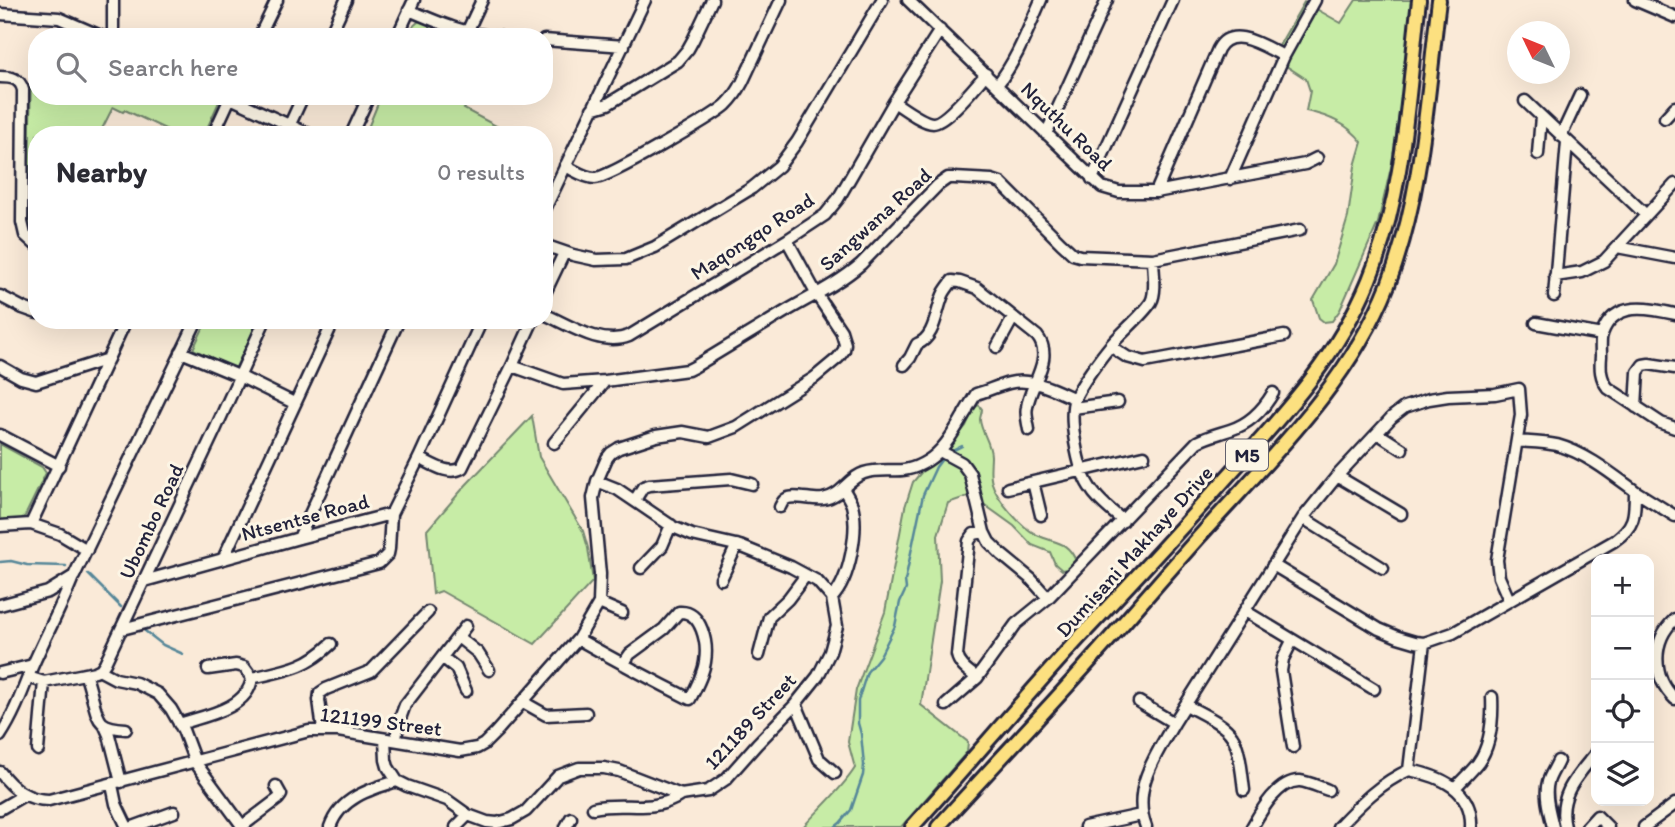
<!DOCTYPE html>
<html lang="en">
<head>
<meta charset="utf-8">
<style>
  :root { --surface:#fff; --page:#f2f2f3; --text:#2b2b33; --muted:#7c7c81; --line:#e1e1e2 }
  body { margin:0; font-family:Itim,sans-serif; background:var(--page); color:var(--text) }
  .controls { position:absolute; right:21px; bottom:21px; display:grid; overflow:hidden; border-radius:14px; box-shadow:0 7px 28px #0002 }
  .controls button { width:63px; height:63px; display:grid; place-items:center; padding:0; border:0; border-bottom:2px solid var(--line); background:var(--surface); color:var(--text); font:35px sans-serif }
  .compass { position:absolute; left:1507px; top:21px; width:63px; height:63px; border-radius:50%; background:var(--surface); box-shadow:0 7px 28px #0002; rotate:313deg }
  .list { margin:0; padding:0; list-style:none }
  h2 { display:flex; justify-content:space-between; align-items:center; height:91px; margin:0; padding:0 28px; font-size:30px }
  h2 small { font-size:23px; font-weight:400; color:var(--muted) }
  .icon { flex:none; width:38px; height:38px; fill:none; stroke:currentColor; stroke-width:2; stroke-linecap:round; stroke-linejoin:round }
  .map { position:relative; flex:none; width:1675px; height:827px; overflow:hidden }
  .search { position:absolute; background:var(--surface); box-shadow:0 7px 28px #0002; left:28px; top:28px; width:525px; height:77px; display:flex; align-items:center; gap:18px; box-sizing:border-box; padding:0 24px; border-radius:28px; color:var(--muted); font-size:26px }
  .panel { position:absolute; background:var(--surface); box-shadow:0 7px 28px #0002; left:28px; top:126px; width:525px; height:203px; border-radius:28px }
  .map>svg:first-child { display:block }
  .grass { fill:#c7eca6; stroke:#748770; stroke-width:2 }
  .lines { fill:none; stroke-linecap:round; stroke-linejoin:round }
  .stream { stroke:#578799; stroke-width:2.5 }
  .minor-casing { stroke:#22223b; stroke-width:15 }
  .major-casing { stroke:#22223b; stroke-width:18 }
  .minor { stroke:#fcf5e5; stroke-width:10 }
  .major { stroke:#fce080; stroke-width:12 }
  .labels { text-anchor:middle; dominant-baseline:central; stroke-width:6; stroke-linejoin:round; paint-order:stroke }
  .shield { fill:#fcf5e5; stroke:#63616e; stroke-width:2 }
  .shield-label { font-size:19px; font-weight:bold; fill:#22223b }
  .street-label { font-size:21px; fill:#22223b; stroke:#fcf5e5 }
</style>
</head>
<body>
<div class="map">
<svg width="1675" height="827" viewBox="0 0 1675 827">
  <rect width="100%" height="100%" fill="#faead8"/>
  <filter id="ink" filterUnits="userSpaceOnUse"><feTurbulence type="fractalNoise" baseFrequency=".0143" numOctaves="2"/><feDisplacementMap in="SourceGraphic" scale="14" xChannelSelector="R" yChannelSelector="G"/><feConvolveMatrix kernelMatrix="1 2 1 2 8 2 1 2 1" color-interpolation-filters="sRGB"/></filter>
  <g filter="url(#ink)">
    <path class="grass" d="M1356,0H1412L1401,101L1392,163L1378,223L1340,310L1332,321L1324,322L1319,318L1313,300L1334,264L1348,217L1355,166L1362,142C1348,124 1329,116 1306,111L1310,91L1306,79L1274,58L1280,44L1304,2L1341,23Z
      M420,20L457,37H406L409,30Z
      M37,57V96H207L219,102L204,135H178L125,110L123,112L113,107L99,135H37V235L28,229L31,72Z
      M381,96H470V100L464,109L513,135H365Z
      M207,320H259L235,369L193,349Z
      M979,405L982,409C982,413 980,416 980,420C981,432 991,443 991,456C991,465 989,474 992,483C997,500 1021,527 1037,535C1056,544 1067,540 1076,561L1070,568L1062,570L1055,564L1050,552L1032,545L1014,526L971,495L948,503L938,535L940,581L921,705L968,742L967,752L901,827H803C820,808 842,789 855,768L848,742L856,690L885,612L905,507L913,482L924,469L957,437L966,426L974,408Z
      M532,416L539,457L583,531L588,548L593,581L535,644L441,591L433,594L427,530L466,485Z
      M0,444L42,467L46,473L25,516L21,519L0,520Z"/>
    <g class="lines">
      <path class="stream" d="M950,452L962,446
        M0,562L11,561L27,565L66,566
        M88,574L121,607
        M145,631L163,645L183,654
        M835,827L840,823L851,810L863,775L864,765L861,734L858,723V701L867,672L880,656L895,626L900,602L906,589L905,581L923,495L936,467L942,459"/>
      <defs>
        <path id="minor" d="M908,0L1102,187L1119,192H1156L1305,164L1317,158
          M1635,0L1675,17
          M409,10C439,23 467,35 500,37
          M0,14L59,18L103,37
          M467,32L482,0
          M113,37V0
          M259,37L277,0
          M329,37L346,0
          M397,37L414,0
          M544,40L624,46
          M0,77C11,77 20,78 23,90L22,222L25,235L37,246
          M997,85C1017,60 1028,29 1041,0
          M226,96L311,135
          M1525,101L1646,215
          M894,102C903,108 923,123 933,123C946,123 976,85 986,74
          M592,109L608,104L678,61L688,49L693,40L712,0
          M1665,118L1675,107
          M1046,134L1107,0
          M213,135L231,96
          M285,135L303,96
          M351,135L369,96
          M1561,136L1580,95
          M1538,154L1541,116
          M565,166C574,170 585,178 595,178C607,179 715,115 726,105C733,98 738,91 742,83L781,0
          M1092,179L1173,0
          M1230,179L1284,56L1315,0
          M1156,192L1218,49C1232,23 1266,48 1284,56
          M544,211L645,0
          M544,245L573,255L596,260L626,259L655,247L752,188L779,166L797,142L882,0
          M1617,247L1675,258
          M1555,276L1582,272L1604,261L1675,184
          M544,295L564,253
          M0,296L23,308L37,313
          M1554,296L1567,142
          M544,314C569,325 601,347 629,336L787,240L825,215L838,199L894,102L940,30
          M1675,314C1649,308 1614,300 1602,334C1600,340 1601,349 1601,356C1600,368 1600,378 1608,388L1661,423L1675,428
          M1536,323L1602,335
          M1110,346L1127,357L1145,362L1284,336
          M997,347L1013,318
          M181,352L239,376L294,403
          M904,365L910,358L917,344C935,338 936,311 943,295C945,290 949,286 952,281L960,282L977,288L1037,336C1055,358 1030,384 1027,407C1025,414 1028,422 1029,430
          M0,366L21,378L36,382L108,359
          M512,366L563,384L605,381L688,370L694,367C724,349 753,331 783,313C810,297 838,284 861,264L938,185L948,178H954L992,180L1001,183L1061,243L1073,254L1080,256L1153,259L1300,230
          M1636,407L1638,372L1643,365L1649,364L1675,368
          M1073,408L1118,402
          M964,414L976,394C987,391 997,386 1009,383C1031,377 1055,390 1075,399
          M1377,433L1402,449
          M0,435L59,466
          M554,443L605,381
          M940,451L962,463L970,474L984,532L989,542L1002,555L1031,579L1048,598
          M419,458C432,464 448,476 462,468L512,366L533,320
          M1337,476L1401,514
          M1033,482L1041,515
          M1008,488L1144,456
          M1635,491L1675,516
          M635,500L643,487L649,485L731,479L752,484
          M780,507C781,505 783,500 786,499C793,494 814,501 823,499C842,496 848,478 864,473C888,466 902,477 927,461C946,449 955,429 967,410
          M1303,518L1383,568
          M1123,521C1111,510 1097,500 1089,486C1078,469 1068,418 1075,398C1081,384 1101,357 1111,345C1122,332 1143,315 1151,302C1157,291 1153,271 1153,259
          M31,524L126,320
          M0,526L31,524L60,534L87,550
          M299,538L399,320
          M223,559L334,320
          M1273,565L1379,629L1398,637L1415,642L1424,643L1453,633L1614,541C1635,526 1635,516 1635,491C1612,474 1586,453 1557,445C1544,442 1530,442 1517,441
          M641,568L662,546L671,525
          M721,579L737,545
          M144,581L299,538L391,514
          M832,598C850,579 859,529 852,505C850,500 847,495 844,490
          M599,603L600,574L593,498L597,481L607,458L611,453L619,448L656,436L683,432L709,437L736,427L814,378L838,358L844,350L845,344L841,331L817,295L787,240
          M0,605L48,592L74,576L197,320
          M1245,611L1374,689
          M1675,619C1651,641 1652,677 1675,699
          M122,629L379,563L388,554L389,549L391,514L419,458L482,320
          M458,637L478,653L489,670
          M578,639C615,660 652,680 690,699C696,688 703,675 705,662C708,644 702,610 679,612L664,629L630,654L623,664
          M1292,641L1283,659L1281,671L1293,747
          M759,655L769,617L788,599L806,575
          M442,657L456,668L466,691
          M99,670L116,679L136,683L158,694L171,709L183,730L195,762L243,827
          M0,673L33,665
          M85,674C88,681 90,689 92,697C99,722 98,727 126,729
          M28,677L44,682L95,672L101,669L105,663L215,430L265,320
          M252,678C285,670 305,669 331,644
          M977,678C968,671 959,665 957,655L969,541L974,534L984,532
          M523,702L546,715L586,713
          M1139,702L1174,723
          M796,704L819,759L835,773
          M946,705L977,678L1016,624L1048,598L1197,442C1208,436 1218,434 1230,430C1249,424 1263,410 1273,393
          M1186,705C1200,713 1224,723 1232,736C1240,747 1242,776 1244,790
          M104,724L109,735L121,782
          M179,724C204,716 248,709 252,678L244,667L236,665L208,669
          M323,730L319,700L320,693L326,689L371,671L428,612
          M0,736C14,715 23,690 32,667C45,637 61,608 73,577
          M385,739L386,760L388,767L397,781L407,786L447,800L468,815L487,822L497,823L512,819L526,811L558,776L579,768H604L619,771L681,795L708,791L726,779L757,744L794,706L818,676L830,652L837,626L832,598L817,581L791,567L740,546L692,535L673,527L617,489L597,481
          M396,740L398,724L405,705L466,626
          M38,750L44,682
          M1409,770L1424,643
          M0,772C13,789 27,800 49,800L309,731H338L460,751L477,748L484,744L496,732L578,639L599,603L622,613
          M112,785L116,804L127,827
          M1455,788C1462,780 1471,772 1478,763C1491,745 1493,719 1492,697
          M593,808C624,801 653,814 681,795
          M0,809L24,795
          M133,827L174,812
          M241,827L278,799L281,795L276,786
          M330,827C340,798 370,789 397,781
          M456,827L468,815
          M566,827L571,818
          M1085,827L1141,815
          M1146,827C1131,789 1156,755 1174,723L1303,518L1337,476L1392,417L1405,407L1429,399L1448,396L1495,394L1519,389L1521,415L1497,560L1499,577L1509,600
          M1252,827C1261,811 1278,780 1300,781C1309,782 1319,787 1328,790
          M1338,827C1360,804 1380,783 1409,770C1440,776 1473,789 1471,827
          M1553,827C1550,814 1544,795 1548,782C1550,775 1555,768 1558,761
          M1565,827C1557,796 1577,776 1596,753
          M1587,827L1597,816L1608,827
          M1644,827L1675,804"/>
        <path id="major" d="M912,827C969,764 1023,699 1080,637C1130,584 1179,531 1227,477C1283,415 1337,358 1369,280C1405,192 1408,94 1419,0
          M938,827C991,768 1046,711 1098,652C1132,614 1165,575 1199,537C1269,459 1349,384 1388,285C1423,194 1427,96 1439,0"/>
      </defs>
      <use href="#minor" class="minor-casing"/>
      <use href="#major" class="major-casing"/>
      <use href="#minor" class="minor"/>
      <use href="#major" class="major"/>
    </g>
  </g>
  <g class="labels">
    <rect class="shield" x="1226" y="439.5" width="42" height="31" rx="5"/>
    <g class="shield-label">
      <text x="1247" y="455">M5</text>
    </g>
    <g class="street-label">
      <text transform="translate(1067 126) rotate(44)">Nquthu Road</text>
      <text transform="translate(875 219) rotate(-42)">Sangwana Road</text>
      <text transform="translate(752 236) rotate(-33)">Maqongqo Road</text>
      <text transform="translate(305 517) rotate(-15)">Ntsentse Road</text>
      <text transform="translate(151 521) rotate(-65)">Ubombo Road</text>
      <text transform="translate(1134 551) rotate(-48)">Dumisani Makhaye Drive</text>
      <text transform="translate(381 721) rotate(7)">121199 Street</text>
      <text transform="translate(750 721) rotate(-47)">121189 Street</text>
    </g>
  </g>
</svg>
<div class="controls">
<button>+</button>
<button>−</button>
<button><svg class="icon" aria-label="locate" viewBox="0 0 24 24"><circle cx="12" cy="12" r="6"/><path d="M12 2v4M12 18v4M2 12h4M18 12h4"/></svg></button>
<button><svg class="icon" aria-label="layers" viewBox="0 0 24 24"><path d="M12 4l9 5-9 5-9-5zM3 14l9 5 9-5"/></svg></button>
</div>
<svg class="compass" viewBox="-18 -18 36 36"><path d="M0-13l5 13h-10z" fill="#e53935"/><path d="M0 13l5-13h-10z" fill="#7c7c81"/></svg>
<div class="search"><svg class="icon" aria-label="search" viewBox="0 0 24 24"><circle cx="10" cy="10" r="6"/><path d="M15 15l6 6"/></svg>Search here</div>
<section class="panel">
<h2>Nearby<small>0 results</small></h2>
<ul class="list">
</ul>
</section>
</div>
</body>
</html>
